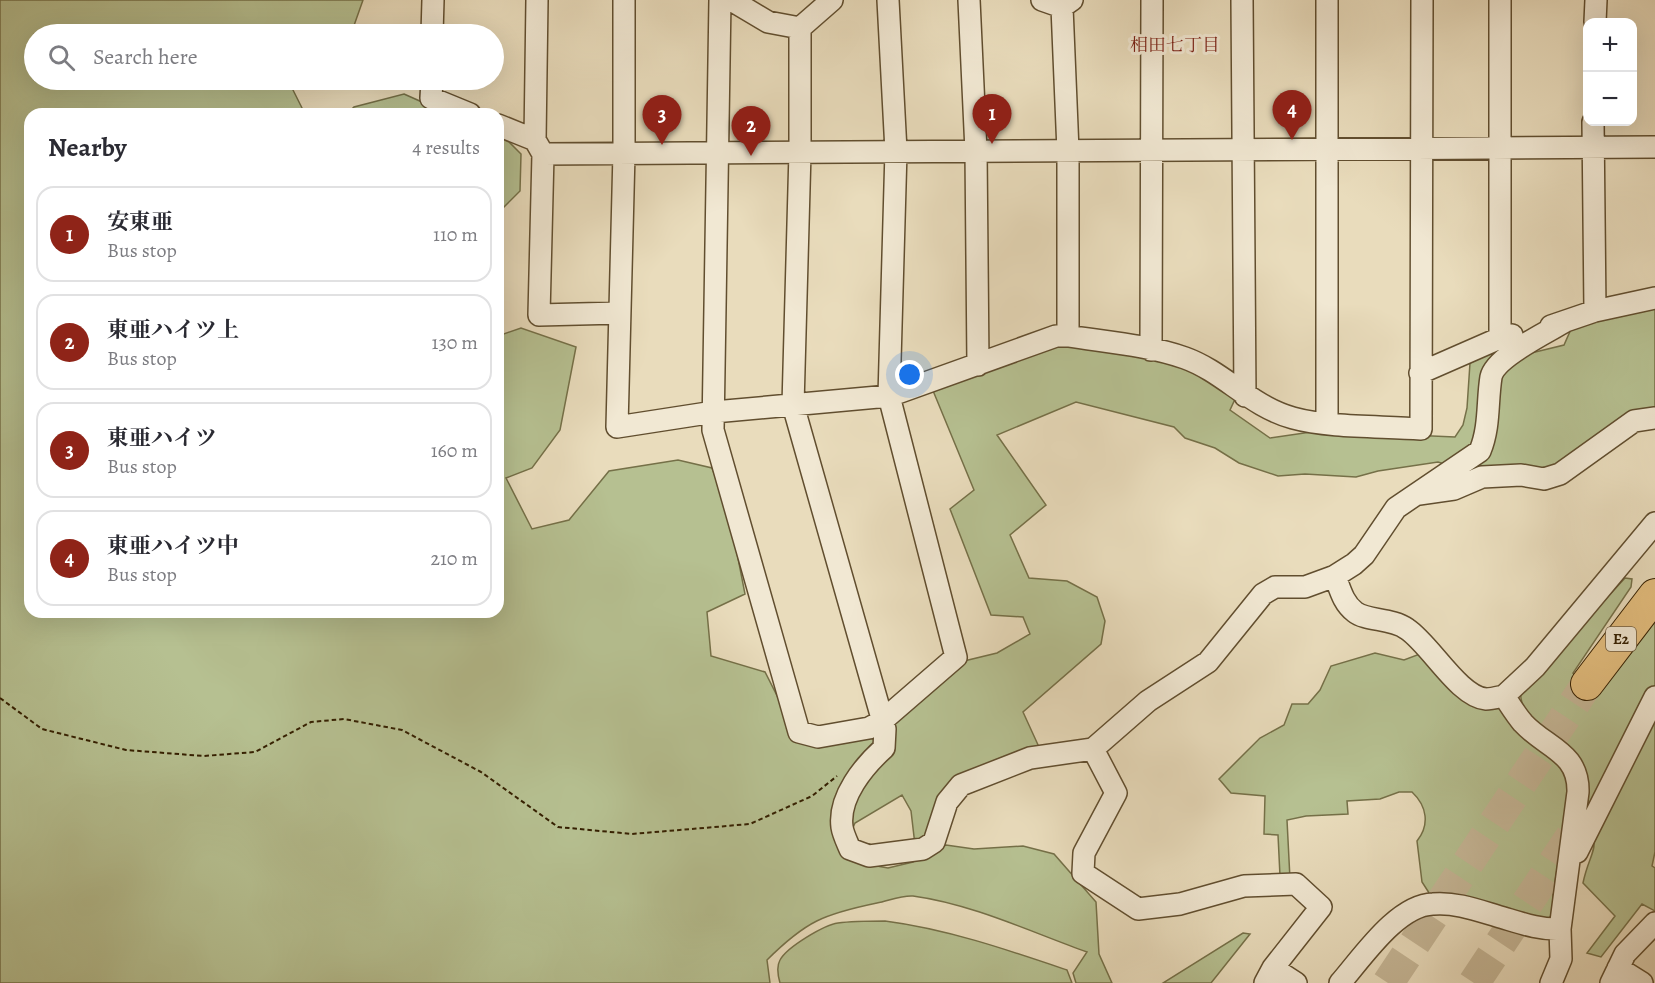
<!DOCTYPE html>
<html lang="en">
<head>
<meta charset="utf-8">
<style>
  :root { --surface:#fff; --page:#f7f7f7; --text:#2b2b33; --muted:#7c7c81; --line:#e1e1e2; --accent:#8f2418 }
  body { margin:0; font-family:Alegreya,"Noto Serif JP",serif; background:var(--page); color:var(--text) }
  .controls { position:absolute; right:18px; top:18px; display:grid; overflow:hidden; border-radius:12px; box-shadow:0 6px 24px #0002 }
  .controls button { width:54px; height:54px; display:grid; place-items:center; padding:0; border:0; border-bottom:2px solid var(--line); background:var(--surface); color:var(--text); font:30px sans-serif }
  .you { position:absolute; left:910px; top:375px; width:21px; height:21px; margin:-15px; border:4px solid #fff; border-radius:50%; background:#1a73e8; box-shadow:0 0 0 9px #1a73e833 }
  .badge { display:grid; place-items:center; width:39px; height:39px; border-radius:50%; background:var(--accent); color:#fff; font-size:20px; font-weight:700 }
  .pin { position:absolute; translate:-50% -50px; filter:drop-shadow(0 2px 3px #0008) }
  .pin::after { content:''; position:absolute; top:32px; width:21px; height:18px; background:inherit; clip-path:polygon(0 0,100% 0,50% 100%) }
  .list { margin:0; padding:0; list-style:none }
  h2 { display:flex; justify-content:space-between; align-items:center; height:78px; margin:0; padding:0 24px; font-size:26px }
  h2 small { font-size:20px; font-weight:400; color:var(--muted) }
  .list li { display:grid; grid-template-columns:39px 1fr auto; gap:18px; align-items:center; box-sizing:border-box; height:96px; margin:0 12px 12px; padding:0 12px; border:2px solid var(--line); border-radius:18px }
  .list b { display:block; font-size:22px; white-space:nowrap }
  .list p { margin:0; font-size:20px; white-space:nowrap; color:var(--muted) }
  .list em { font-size:20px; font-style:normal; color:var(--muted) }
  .icon { flex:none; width:33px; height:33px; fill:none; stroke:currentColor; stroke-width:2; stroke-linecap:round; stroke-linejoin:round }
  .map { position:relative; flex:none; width:1655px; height:983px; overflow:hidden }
  .search { position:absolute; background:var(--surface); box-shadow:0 6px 24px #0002; left:24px; top:24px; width:480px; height:66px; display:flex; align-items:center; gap:15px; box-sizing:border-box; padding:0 21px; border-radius:33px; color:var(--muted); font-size:22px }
  .panel { position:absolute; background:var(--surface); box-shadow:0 6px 24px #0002; left:24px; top:108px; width:480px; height:510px; border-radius:18px }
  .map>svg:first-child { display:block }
  .green { fill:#b6c091; stroke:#757048; stroke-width:1.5 }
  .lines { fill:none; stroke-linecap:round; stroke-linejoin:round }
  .highway-tunnel { stroke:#c5b696; stroke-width:32; stroke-dasharray:32 16; stroke-linecap:butt }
  .minor-casing { stroke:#614e2f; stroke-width:24 }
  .highway-casing { stroke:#341f00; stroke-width:34 }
  .path { stroke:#341f00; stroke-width:2; stroke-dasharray:4.5 3; stroke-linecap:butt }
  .minor { stroke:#f1e8d3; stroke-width:21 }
  .highway { stroke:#e4be7e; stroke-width:32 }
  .labels { text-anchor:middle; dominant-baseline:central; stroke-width:6; stroke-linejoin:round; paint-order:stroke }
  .shield { fill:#f1e8d3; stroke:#6d5b3f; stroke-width:1.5 }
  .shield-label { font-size:15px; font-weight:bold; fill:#341f00 }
  .neighbourhood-label { font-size:18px; fill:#7a1f14; stroke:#f1e8d3 }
</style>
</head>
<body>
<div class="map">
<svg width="1655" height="983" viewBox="0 0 1655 983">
  <rect width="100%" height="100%" fill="#e9dcbc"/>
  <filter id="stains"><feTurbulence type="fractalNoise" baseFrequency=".00333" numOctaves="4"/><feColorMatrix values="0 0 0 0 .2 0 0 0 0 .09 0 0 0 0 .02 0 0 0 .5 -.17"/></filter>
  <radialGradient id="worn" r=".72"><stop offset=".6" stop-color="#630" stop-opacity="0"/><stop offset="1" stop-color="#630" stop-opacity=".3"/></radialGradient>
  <path class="green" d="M0,0H363L351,34H34V80H293L291,86L305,114H30V612H498V336L521,328L576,347L560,430L532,468L506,478L532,529L569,520L609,471L678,460L712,468L729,512L745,594L707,612L711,656L765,672L797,735L868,733L960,662L997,653L1030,634L1023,617L991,615L950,509L974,490L929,381L1068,336L1186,358L1236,397L1230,410L1270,438L1318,431L1455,437L1463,425L1467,408L1470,363L1511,342L1480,440L1451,466L1438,462L1378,471L1356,477L1305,474L1278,476L1239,463L1215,448L1185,438L1174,427L1076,402L997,435L1046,505L1010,535L1029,578L1067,581L1097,597L1105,621L1101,644L1023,712L1039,747L960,779L935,829L915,845L911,811L902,795L855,823L851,832L866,864L888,868L913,862L924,854L946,845L974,849L1023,846L1054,854L1096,902L1099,954L1112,983H1076L1073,973L1087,952C1031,932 972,904 913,896C902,895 888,901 877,903C824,914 806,921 767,960L770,983H0Z
    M404,94L449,114H347L354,107Z
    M498,137L509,142L521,154L520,191L498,213Z
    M1655,305V412L1556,469L1430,489L1484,453L1496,378L1519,356L1564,345L1572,327Z
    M1625,578L1632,579L1631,587L1573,673L1587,684L1655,617V852L1652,866L1655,868V911L1642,904L1601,957L1587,953L1615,916L1583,883C1590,848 1606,846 1579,816L1584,780C1567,761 1516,716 1521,691Z
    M1425,652L1503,707L1561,763L1571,783L1553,894V920L1433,899L1422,882L1417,841C1430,825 1427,806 1412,792H1399L1380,799L1347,801L1348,814L1306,816L1287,820L1290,879L1280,876L1278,835L1264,834L1265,796L1231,793L1219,779L1260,738L1284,725L1292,704H1308L1320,690L1331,666L1375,653L1404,660Z
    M885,921C947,929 1008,950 1067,970L1072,983H780C778,976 776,967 780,960C787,947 824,925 838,923C853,921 870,921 885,921Z
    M1243,933L1250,934L1211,983H1163Z"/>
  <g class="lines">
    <path class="highway-tunnel" d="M1388,983L1587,684
      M1474,983L1583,819"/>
    <defs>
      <path id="minor" d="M537,0L535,140L543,154L1655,147
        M624,0V153L617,427L714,412L889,396L1056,336H1068C1106,342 1148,345 1185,358C1224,372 1250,406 1293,418C1329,428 1383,426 1421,429L1422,0
        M720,0L713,430L799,732L818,737L869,728L882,721L956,657L889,396L896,151L888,0
        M731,0L768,22L800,28L832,0
        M969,0L976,151L978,365
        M1042,0L1062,7L1072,0
        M1242,0L1245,396
        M1327,0V422
        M1062,7L1068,151V336
        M1595,22L1596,0
        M800,28V152L793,405L885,729L884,748C864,766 838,797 842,827C843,834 847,842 850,849L869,856L923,849L934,842L947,802L961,785L1030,758L1093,749L1148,701L1208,662L1263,594L1275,587H1305L1335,576L1354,564L1364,555L1396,508L1480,451C1490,427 1487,402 1491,377C1495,357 1546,333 1564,322
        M432,34L433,0
        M432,80L431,98L470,114
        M1593,122L1595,311
        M498,125L535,140
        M543,154L539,315L619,313
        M1551,326L1595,311L1655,298
        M1500,338V0
        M1151,350L1152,0
        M1420,373L1500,338L1512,335
        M1419,494L1454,489L1482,477L1521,475L1544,479L1560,474L1634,421L1655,418
        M1335,576C1340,589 1343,603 1355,612C1366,621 1392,618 1407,629C1430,644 1459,697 1486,699C1492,699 1499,697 1504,696C1510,705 1516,715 1523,723C1546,748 1579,752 1578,792L1560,929L1561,959L1551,983
        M1504,696L1535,667L1655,523
        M1093,749L1116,793L1084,853L1083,873L1138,909L1180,904L1244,886L1296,884L1321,907L1273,968L1265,983
        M1577,852L1655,697
        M1273,968L1296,983
        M1618,968L1642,983
        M1340,983C1362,958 1397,905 1433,904C1455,902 1477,910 1497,916C1518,922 1538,930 1560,929
        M1611,983L1625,954L1655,923"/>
      <path id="highway" d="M1587,684L1655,595"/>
    </defs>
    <use href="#minor" class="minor-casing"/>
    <use href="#highway" class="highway-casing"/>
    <path class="path" d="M0,698L42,729L126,750L204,756L255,752L311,722L344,719L402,730L481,772L558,827L632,834L750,824L812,796L837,776"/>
    <use href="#minor" class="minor"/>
    <use href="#highway" class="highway"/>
  </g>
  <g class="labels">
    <rect class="shield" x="1606" y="627" width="30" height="24" rx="4.5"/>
    <g class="shield-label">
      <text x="1621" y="639">E2</text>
    </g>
    <g class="neighbourhood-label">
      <text x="1175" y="45">相田七丁目</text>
    </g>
  </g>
  <rect width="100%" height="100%" filter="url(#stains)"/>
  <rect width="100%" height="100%" fill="url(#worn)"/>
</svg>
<div class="controls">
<button>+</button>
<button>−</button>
</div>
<div class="you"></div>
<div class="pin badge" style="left:992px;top:144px">1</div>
<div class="pin badge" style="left:751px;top:156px">2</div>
<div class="pin badge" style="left:662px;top:145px">3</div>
<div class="pin badge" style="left:1292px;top:140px">4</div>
<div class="search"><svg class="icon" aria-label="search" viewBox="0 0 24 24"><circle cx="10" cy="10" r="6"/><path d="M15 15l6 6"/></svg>Search here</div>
<section class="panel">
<h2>Nearby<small>4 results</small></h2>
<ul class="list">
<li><span class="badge">1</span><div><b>安東亜</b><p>Bus stop</p></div><em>110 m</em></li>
<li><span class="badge">2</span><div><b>東亜ハイツ上</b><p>Bus stop</p></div><em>130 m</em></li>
<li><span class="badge">3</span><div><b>東亜ハイツ</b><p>Bus stop</p></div><em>160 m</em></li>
<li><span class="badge">4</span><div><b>東亜ハイツ中</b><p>Bus stop</p></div><em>210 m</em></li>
</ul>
</section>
</div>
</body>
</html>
